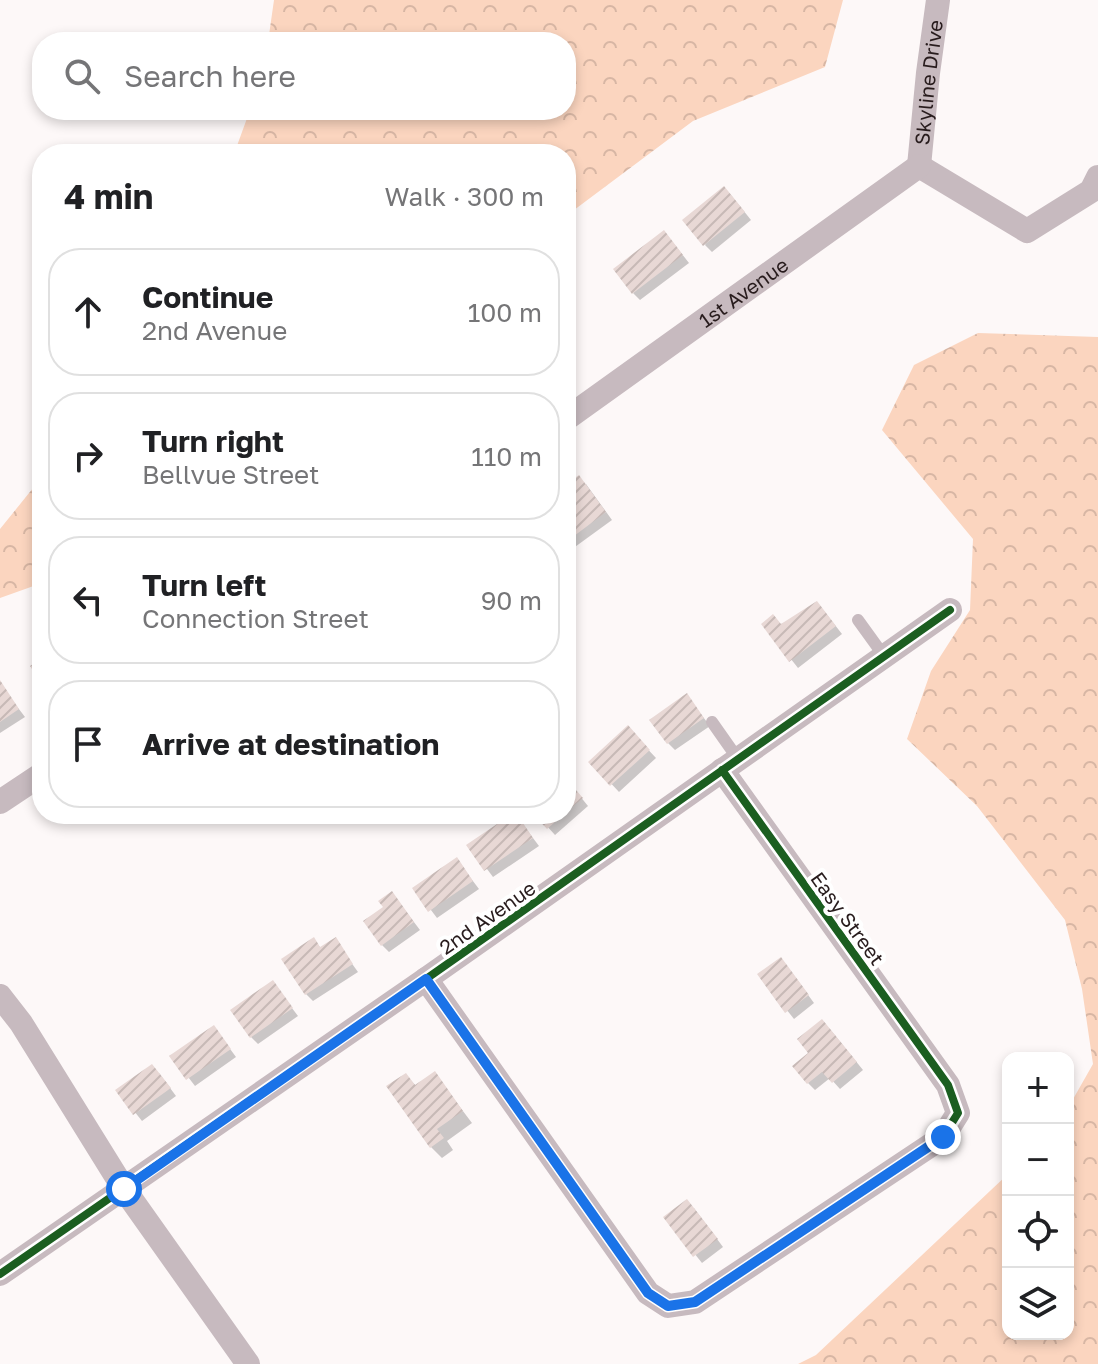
<!DOCTYPE html>
<html lang="en">
<head>
<meta charset="utf-8">
<style>
  :root { --surface:#fff; --page:#f2f2f2; --text:#202124; --muted:#757577; --line:#e0e0e0 }
  body { margin:0; font-family:"Golos Text",sans-serif; background:var(--page); color:var(--text) }
  .controls { position:absolute; right:24px; bottom:24px; display:grid; overflow:hidden; border-radius:16px; box-shadow:0 4px 12px #0003 }
  .controls button { width:72px; height:72px; display:grid; place-items:center; padding:0; border:0; border-bottom:2px solid var(--line); background:var(--surface); color:var(--text); font:40px sans-serif }
  .stop { position:absolute; width:24px; height:24px; margin:-18px; border:6px solid #1a73e8; border-radius:50%; background:#fff }
  .stop.end { background:#1a73e8; border-color:#fff; box-shadow:0 2px 8px #0008 }
  .list { margin:0; padding:0; list-style:none }
  h2 { display:flex; justify-content:space-between; align-items:center; height:104px; margin:0; padding:0 32px; font-size:34px }
  h2 small { font-size:26px; font-weight:400; color:var(--muted) }
  .list li { display:grid; grid-template-columns:52px 1fr auto; gap:24px; align-items:center; box-sizing:border-box; height:128px; margin:0 16px 16px; padding:0 16px; border:2px solid var(--line); border-radius:32px }
  .list b { display:block; font-size:30px; white-space:nowrap }
  .list p { margin:0; font-size:26px; white-space:nowrap; color:var(--muted) }
  .list em { font-size:26px; font-style:normal; color:var(--muted) }
  .icon { flex:none; width:44px; height:44px; fill:none; stroke:currentColor; stroke-width:2; stroke-linecap:round; stroke-linejoin:round }
  .map { position:relative; flex:none; width:1098px; height:1364px; overflow:hidden }
  .search { position:absolute; background:var(--surface); box-shadow:0 4px 12px #0003; left:32px; top:32px; width:544px; height:88px; display:flex; align-items:center; gap:20px; box-sizing:border-box; padding:0 28px; border-radius:32px; color:var(--muted); font-size:30px }
  .panel { position:absolute; background:var(--surface); box-shadow:0 4px 12px #0003; left:32px; top:144px; width:544px; height:680px; border-radius:32px }
  .map>svg:first-child { display:block }
  .forest { fill:url(#forest-crowns) }
  .shadow { fill:#0003 }
  .building { fill:url(#building-hatch) }
  .lines { fill:none; stroke-linecap:round; stroke-linejoin:round }
  .service { stroke:#c7babf; stroke-width:12 }
  .minor { stroke:#c7babf; stroke-width:24 }
  .cycleway-casing { stroke:#fff; stroke-width:13 }
  .cycleway { stroke:#1b5e20; stroke-width:8 }
  .route { stroke:#1a73e8; stroke-width:10 }
  .labels { text-anchor:middle; dominant-baseline:central; stroke-width:8; stroke-linejoin:round; paint-order:stroke }
  .street-label { font-size:20px; fill:#281c1d; stroke:#fff }
</style>
</head>
<body>
<div class="map">
<svg width="1098" height="1364" viewBox="0 0 1098 1364">
  <defs>
    <pattern id="forest-crowns" width="20" height="18" patternUnits="userSpaceOnUse" patternTransform="scale(2)"><rect width="20" height="18" fill="#fbd5bf"/><path d="M2 6a3 3 0 1 1 6 0M12 15a3 3 0 1 1 6 0" fill="none" stroke="#d7b6a4"/></pattern>
    <pattern id="building-hatch" width="6" height="6" patternUnits="userSpaceOnUse" patternTransform="scale(2)"><rect width="6" height="6" fill="#e8d8d5"/><path d="M-1 1l2-2M0 6l6-6M5 7l2-2" fill="none" stroke="#c7b9b6"/></pattern>
  </defs>
  <rect width="100%" height="100%" fill="#fdf8f8"/>
  <path class="forest" d="M274,0H843L825,67L693,121L566,216V154H234L250,110H566V42H268Z
    M978,333L1098,337V1364H798L816,1355L1008,1174V1334H1068V1108L1093,1064L1082,989L1065,920L977,806L907,739L931,671L970,610L973,539L882,430L914,365Z
    M42,477V583L0,598V529Z"/>
  <path class="shadow" d="M731,195L751,220L712,252L705,245Z
    M671,240L689,263L640,300L633,293Z
    M586,484L612,520L568,552L566,487Z
    M824,611L842,634L798,668L764,625L782,626Z
    M0,684L25,717L0,733Z
    M687,696L710,726L675,750L668,743Z
    M628,728L656,758L619,792L591,762Z
    M566,785L575,790L588,806L555,835L536,814H566Z
    M515,814L539,846L493,877L469,845Z
    M457,860L479,889L437,918L415,889Z
    M392,893L420,930L389,952L382,945L386,907Z
    M313,940L322,949L335,940L358,972L313,1001L306,994Z
    M787,966L814,1003L794,1019L759,975Z
    M273,983L298,1016L258,1044L251,1037Z
    M214,1027L236,1057L195,1086L172,1056Z
    M829,1028L863,1070L840,1089L830,1078L815,1090L808,1083L811,1054Z
    M159,1073L176,1096L142,1121L118,1091Z
    M435,1074L472,1123L447,1141L453,1150L442,1158L431,1147L406,1075L417,1087Z
    M694,1208L723,1247L702,1263L666,1218Z"/>
  <path class="building" d="M724,186L745,212L703,246L682,220Z
    M664,230L683,255L632,294L613,269Z
    M579,475L606,512L566,542V484Z
    M817,601L836,626L789,662L761,624L773,614L781,624Z
    M42,658V685L30,666Z
    M0,680L19,709L0,722Z
    M687,693L704,718L667,744L649,720Z
    M628,725L650,750L610,786L588,762Z
    M568,781L583,798L566,812V782Z
    M512,814H517L533,838L484,871L466,845Z
    M533,814H564L547,829Z
    M457,857L473,881L428,912L412,888Z
    M392,891L414,922L381,946L363,921L383,907L378,901Z
    M314,937L320,947L336,937L353,964L305,995L281,959Z
    M781,957L809,995L785,1013L757,974Z
    M273,980L293,1008L250,1038L230,1010Z
    M822,1019L857,1062L832,1083L822,1072L807,1084L792,1066L808,1053L797,1039Z
    M214,1025L231,1049L186,1080L169,1056Z
    M152,1064L171,1088L133,1115L115,1090Z
    M435,1071L463,1111L437,1129L444,1138L430,1148L386,1086L406,1073L415,1085Z
    M687,1199L718,1239L693,1257L663,1217Z"/>
  <g class="lines">
    <path class="service" d="M858,620L884,656
      M712,722L738,759"/>
    <g class="minor">
      <path d="M919,166L1027,231L1091,191L1098,177"/>
      <path id="s1" d="M919,166L928,73L938,0"/>
      <path id="s2" d="M566,419L919,166"/>
      <path d="M0,802L42,774"/>
      <path d="M426,979L648,1293L668,1306L695,1302L943,1137L958,1113L948,1085L722,770"/>
      <path d="M0,996L21,1023L124,1189L248,1364"/>
      <path d="M0,1274L426,979L950,610"/>
    </g>
    <defs>
      <path id="cycleway" d="M426,979L648,1293L668,1306L695,1302L943,1137L958,1113L948,1085L722,770
        M0,1274L426,979L950,610"/>
    </defs>
    <use href="#cycleway" class="cycleway-casing"/>
    <use href="#cycleway" class="cycleway"/>
  </g>
  <g class="lines">
    <path class="route" d="M124,1189L426,979L648,1293L668,1306L695,1302L943,1137"/>
  </g>
  <g class="labels">
    <g class="street-label">
      <text stroke="none"><textPath href="#s1" startOffset="84">Skyline Drive</textPath></text>
      <text stroke="none"><textPath href="#s2" startOffset="218">1st Avenue</textPath></text>
      <text transform="translate(487 917) rotate(-35)">2nd Avenue</text>
      <text transform="translate(848 918) rotate(54)">Easy Street</text>
    </g>
  </g>
</svg>
<div class="controls">
<button>+</button>
<button>−</button>
<button><svg class="icon" aria-label="locate" viewBox="0 0 24 24"><circle cx="12" cy="12" r="6"/><path d="M12 2v4M12 18v4M2 12h4M18 12h4"/></svg></button>
<button><svg class="icon" aria-label="layers" viewBox="0 0 24 24"><path d="M12 4l9 5-9 5-9-5zM3 14l9 5 9-5"/></svg></button>
</div>
<div class="stop" style="left:124px;top:1189px"></div>
<div class="stop end" style="left:943px;top:1137px"></div>
<div class="search"><svg class="icon" aria-label="search" viewBox="0 0 24 24"><circle cx="10" cy="10" r="6"/><path d="M15 15l6 6"/></svg>Search here</div>
<section class="panel">
<h2>4 min<small>Walk · 300 m</small></h2>
<ul class="list">
<li><svg class="icon" aria-label="ahead" viewBox="0 0 24 24"><path d="M12 20V5M6 11l6-6 6 6"/></svg><div><b>Continue</b><p>2nd Avenue</p></div><em>100 m</em></li>
<li><svg class="icon" aria-label="right" viewBox="0 0 24 24"><path d="M7 20v-9h11M14 6l5 5-5 5"/></svg><div><b>Turn right</b><p>Bellvue Street</p></div><em>110 m</em></li>
<li><svg class="icon" aria-label="left" viewBox="0 0 24 24"><path d="M17 20v-9H6M10 6l-5 5 5 5"/></svg><div><b>Turn left</b><p>Connection Street</p></div><em>90 m</em></li>
<li><svg class="icon" aria-label="arrive" viewBox="0 0 24 24"><path d="M6 21V4h12l-3 4 3 4H6"/></svg><div><b>Arrive at destination</b></div></li>
</ul>
</section>
</div>
</body>
</html>
